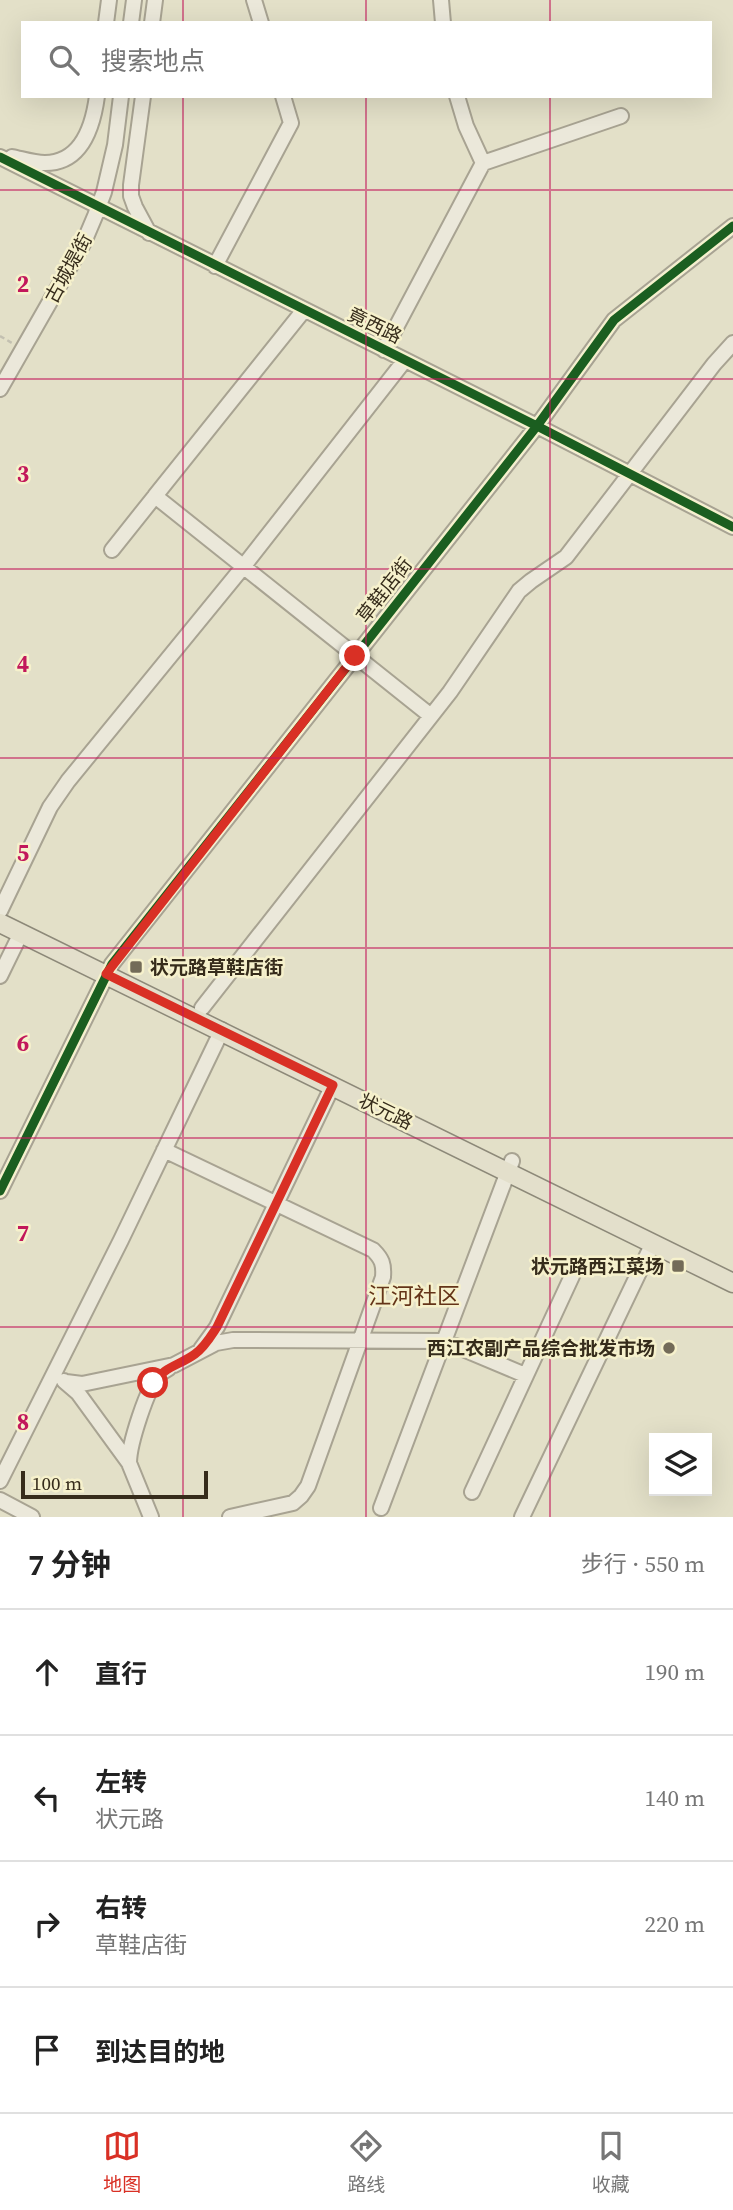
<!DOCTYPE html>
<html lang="zh">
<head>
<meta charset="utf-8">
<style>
  :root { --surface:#fff; --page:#f2f2f2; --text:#222; --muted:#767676; --line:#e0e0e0; --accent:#d93025 }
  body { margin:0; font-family:"Source Serif 4","Noto Sans SC",serif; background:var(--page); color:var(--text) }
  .controls { position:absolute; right:21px; bottom:21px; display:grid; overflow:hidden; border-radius:0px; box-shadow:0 7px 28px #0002 }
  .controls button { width:63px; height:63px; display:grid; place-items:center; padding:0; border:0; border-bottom:2px solid var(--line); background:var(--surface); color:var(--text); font:35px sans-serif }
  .scale { position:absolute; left:21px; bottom:18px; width:187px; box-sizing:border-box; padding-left:7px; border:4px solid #362c1b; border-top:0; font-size:19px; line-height:24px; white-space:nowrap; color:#362c1b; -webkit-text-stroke:5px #f6f1cc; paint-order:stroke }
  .stop { position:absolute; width:21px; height:21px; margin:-16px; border:5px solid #d93025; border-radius:50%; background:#fff }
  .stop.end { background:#d93025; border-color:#fff; box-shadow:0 2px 7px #0008 }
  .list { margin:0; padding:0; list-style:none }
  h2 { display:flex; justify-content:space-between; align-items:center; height:91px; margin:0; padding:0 28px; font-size:30px }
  h2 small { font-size:23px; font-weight:400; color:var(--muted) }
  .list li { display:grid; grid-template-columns:46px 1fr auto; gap:21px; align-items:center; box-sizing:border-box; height:126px; padding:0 28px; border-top:2px solid var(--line) }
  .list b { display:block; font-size:26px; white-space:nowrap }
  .list p { margin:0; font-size:23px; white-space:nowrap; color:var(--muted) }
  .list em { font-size:23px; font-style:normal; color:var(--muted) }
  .icon { flex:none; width:38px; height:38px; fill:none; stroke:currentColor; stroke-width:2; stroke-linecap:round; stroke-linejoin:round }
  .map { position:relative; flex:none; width:733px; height:1517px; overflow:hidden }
  .search { position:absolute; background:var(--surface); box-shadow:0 7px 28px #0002; left:21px; right:21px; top:21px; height:77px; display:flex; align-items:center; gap:18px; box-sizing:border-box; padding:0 24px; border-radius:0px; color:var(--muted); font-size:26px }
  .sheet { height:595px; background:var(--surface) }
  nav { display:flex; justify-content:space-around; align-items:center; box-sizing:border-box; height:98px; border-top:2px solid var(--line); background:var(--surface); font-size:19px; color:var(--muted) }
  nav a { display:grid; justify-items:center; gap:4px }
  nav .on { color:var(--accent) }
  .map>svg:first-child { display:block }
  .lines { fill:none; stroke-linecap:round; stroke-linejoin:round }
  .minor-casing { stroke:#a8a392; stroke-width:18 }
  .major-casing { stroke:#8d8979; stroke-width:21 }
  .path { stroke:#c3c0b1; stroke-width:2.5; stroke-dasharray:5 3.5; stroke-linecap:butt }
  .minor { stroke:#ebe8da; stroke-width:14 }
  .major { stroke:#e3dfcb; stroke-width:18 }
  .cycleway-casing { stroke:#f6f1cc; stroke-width:13 }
  .cycleway { stroke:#1b5e20; stroke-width:9 }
  .route { stroke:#d93025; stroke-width:9 }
  .grid { fill:none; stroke:#c2185b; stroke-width:2; stroke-opacity:0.55 }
  .poi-dot { fill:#736b58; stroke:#f6f1cc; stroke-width:2.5 }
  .labels { text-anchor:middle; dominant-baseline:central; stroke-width:5; stroke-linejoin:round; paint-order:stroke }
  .street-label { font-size:19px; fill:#362c1b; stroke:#f6f1cc }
  .poi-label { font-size:19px; font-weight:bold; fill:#362c1b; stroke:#f6f1cc; text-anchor:end }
  .quarter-label { font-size:23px; fill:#643418; stroke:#f6f1cc }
  .grid-label { font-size:23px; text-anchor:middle; font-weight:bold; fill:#c2185b; stroke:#f6f1cc; stroke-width:5; stroke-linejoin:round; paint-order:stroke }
</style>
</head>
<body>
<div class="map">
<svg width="733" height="1517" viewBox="0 0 733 1517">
  <rect width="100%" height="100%" fill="#e3e0c8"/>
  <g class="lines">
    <defs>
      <path id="minor" d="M254,0L261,23
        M441,0L443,23
        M106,23L109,0
        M131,23L134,0
        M152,23L155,0
        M143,96L131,185V196L135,207L149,233
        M0,157L537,426L733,527
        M12,157C22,159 34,163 45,163C82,163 93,126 97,96
        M483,163L621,116
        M215,266L291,123L283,96
        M304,310L155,496L431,716
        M384,350L483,163L466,126L457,96
        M0,389L84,242L95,216L104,192L115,145L121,96
        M112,550L155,496
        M0,911L50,807L68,781L243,567L405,360
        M0,976L21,933
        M202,1008L450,692L519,591L531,581L566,557L714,364L733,343
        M164,1150L373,1250C382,1259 384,1264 383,1277L308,1486L301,1496L293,1503L230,1517
        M0,1191L112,964L537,426L614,320L733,226
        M201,1349L217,1327L333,1085
        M64,1381L78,1393L129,1463L151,1517
        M66,1382L82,1384L174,1365L216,1343L233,1340L444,1341L525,1375
        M129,1463C129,1445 147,1387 160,1374C163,1371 166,1370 169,1368
        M0,1481L121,1240L222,1030
        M472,1492L572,1276
        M0,1500L32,1517
        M381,1508L512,1161
        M522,1517L653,1243"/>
      <path id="major" d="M0,923L733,1283"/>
    </defs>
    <use href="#minor" class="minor-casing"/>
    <use href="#major" class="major-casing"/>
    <path class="path" d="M0,336L12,343"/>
    <use href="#minor" class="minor"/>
    <use href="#major" class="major"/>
    <defs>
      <path id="cycleway" d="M0,157L537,426L733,527
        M0,1191L112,964L537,426L614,320L733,226"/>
    </defs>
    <use href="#cycleway" class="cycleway-casing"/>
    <use href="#cycleway" class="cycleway"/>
  </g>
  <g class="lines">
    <path class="route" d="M153,1383C164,1367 180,1365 195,1354C205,1347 211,1336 217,1327L333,1085L106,974L355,656"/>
  </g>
  <path class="grid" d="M183,0V23M366,0V23M550,0V23M183,96V1517M366,96V1517M550,96V1517M0,190H733M0,379H733M0,569H733M0,758H733M0,948H733M0,1138H733M0,1327H733"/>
  <g class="poi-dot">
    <rect x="129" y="960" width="14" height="14" rx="3.5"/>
    <rect x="671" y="1259" width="14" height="14" rx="3.5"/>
    <circle cx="669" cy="1348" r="7"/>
  </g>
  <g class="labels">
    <g class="street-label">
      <text transform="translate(68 268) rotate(-61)">古城堤街</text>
      <text transform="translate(375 325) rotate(26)">竟西路</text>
      <text transform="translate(384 590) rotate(-52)">草鞋店街</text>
      <text transform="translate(386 1111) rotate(26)">状元路</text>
    </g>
    <g class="poi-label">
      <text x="150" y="967" text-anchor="start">状元路草鞋店街</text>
      <text x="664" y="1266">状元路西江菜场</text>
      <text x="655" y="1348">西江农副产品综合批发市场</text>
    </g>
    <g class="quarter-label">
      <text x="414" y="1296">江河社区</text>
    </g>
  </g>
  <g class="grid-label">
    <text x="23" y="292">2</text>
    <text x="23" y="482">3</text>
    <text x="23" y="672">4</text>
    <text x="23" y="861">5</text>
    <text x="23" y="1051">6</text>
    <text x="23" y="1241">7</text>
    <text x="23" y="1430">8</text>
  </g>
</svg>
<div class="controls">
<button><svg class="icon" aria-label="layers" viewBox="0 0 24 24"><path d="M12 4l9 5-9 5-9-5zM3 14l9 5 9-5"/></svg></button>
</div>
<div class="scale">100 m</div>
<div class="stop" style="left:153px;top:1383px"></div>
<div class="stop end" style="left:355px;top:656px"></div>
<div class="search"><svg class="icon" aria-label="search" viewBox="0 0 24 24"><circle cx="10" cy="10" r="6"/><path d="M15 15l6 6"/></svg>搜索地点</div>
</div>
<section class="sheet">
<h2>7 分钟<small>步行 · 550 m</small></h2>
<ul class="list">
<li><svg class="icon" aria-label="ahead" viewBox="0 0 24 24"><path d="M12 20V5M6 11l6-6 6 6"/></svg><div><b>直行</b></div><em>190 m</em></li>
<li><svg class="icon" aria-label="left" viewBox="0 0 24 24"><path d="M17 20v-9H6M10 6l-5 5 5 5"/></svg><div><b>左转</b><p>状元路</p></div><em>140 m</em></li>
<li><svg class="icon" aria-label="right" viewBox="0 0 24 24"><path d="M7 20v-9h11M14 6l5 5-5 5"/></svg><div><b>右转</b><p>草鞋店街</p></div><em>220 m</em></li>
<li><svg class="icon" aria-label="arrive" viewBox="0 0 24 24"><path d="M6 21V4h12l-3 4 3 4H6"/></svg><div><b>到达目的地</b></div></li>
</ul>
</section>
<nav>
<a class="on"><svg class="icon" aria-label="map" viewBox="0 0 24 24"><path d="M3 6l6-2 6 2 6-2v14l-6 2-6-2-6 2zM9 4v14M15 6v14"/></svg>地图</a>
<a><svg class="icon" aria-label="directions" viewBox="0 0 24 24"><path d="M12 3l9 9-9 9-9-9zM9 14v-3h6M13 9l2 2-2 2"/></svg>路线</a>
<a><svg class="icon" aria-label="saved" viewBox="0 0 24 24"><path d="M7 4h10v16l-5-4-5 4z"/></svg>收藏</a>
</nav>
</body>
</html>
